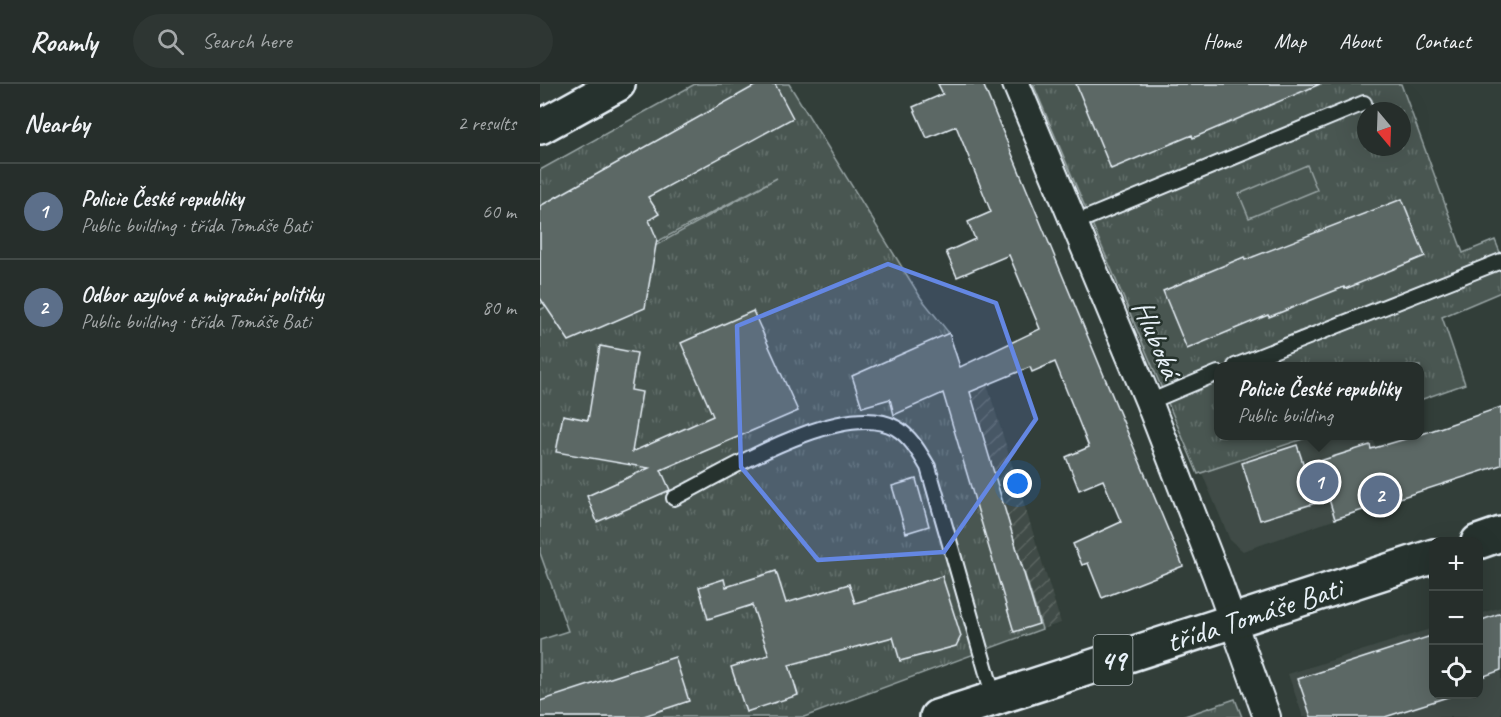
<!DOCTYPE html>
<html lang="en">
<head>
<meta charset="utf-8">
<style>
  :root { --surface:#262e2b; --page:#2e3633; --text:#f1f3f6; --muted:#a4a8a9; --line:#424a47; --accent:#ff9aa2 }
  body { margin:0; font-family:Caveat,sans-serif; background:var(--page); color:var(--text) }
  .controls { position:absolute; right:18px; bottom:18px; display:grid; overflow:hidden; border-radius:12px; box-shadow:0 6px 24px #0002 }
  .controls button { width:54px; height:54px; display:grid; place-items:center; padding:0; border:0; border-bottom:2px solid var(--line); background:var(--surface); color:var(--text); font:30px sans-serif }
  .compass { position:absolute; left:817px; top:18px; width:54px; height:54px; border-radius:50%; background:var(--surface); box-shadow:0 6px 24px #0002; rotate:161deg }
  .you { position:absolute; left:478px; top:400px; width:21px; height:21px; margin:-15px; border:4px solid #fff; border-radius:50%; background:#1a73e8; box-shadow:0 0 0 9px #1a73e833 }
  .badge { display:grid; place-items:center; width:39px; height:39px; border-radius:50%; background:var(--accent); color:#fff; font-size:20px; font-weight:700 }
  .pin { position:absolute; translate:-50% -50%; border:3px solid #fff; box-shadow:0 2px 6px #0006 }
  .popup { position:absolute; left:674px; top:278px; width:210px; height:78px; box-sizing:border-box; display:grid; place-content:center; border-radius:12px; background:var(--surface); filter:drop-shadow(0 2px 4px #0005); font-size:20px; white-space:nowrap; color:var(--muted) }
  .popup b { font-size:22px; color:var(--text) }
  .popup::after { content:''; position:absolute; left:50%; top:100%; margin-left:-12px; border:12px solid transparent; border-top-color:var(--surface) }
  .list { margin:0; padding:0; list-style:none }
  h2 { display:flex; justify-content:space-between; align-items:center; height:78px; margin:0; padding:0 24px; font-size:26px }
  h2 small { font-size:20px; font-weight:400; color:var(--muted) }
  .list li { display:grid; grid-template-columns:39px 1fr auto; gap:18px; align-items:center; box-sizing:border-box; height:96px; padding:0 24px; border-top:2px solid var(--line) }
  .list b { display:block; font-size:22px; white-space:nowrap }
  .list p { margin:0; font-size:20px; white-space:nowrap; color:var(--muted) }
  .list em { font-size:20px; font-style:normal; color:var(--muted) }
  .icon { flex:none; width:33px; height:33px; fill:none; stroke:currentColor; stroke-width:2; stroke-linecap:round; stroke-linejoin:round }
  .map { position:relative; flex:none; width:961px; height:633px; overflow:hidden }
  header { display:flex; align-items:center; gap:36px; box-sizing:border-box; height:84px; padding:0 30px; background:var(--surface); border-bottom:2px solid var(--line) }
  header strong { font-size:28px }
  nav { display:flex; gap:33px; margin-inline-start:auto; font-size:21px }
  .search { width:420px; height:54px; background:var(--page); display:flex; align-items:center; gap:15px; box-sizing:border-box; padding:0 21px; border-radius:33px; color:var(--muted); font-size:22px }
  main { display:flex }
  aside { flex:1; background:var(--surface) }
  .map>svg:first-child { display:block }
  .built { fill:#3f4b46 }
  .industrial { fill:url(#industrial-furrows) }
  .grass { fill:url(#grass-tufts); stroke:#98a4a4; stroke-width:1.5; fill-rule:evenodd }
  .park { fill:#495651; stroke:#98a4a4; stroke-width:1.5 }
  .building { fill:#5c6865; stroke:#e8f1f8; stroke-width:1.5 }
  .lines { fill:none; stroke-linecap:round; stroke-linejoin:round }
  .lane-casing { stroke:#e8f1f8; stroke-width:18 }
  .street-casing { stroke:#e8f1f8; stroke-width:30 }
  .secondary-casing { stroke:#e8f1f8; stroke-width:38 }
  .primary-casing { stroke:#e8f1f8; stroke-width:38 }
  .lane { stroke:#26332d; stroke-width:14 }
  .street { stroke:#26332d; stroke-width:26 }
  .secondary { stroke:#26332d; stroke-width:33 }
  .primary { stroke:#26332d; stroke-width:33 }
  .marked { fill:#6487e3; fill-opacity:0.2; stroke:#6487e3; stroke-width:4.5; stroke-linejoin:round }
  .labels { text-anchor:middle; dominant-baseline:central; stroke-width:5; stroke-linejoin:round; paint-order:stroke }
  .shield { fill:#26332d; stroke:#aeb8bb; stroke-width:1.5 }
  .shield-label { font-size:28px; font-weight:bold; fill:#e8f1f8 }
  .street-label { font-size:30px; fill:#e8f1f8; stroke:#26332d }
</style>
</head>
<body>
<header>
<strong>Roamly</strong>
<div class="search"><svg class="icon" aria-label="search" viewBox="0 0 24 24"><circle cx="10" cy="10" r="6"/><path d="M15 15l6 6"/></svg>Search here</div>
<nav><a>Home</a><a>Map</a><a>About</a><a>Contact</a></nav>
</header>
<main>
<aside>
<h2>Nearby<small>2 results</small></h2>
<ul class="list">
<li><span class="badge" style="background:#5c6f8a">1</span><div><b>Policie České republiky</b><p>Public building · třída Tomáše Bati</p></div><em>60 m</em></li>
<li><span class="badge" style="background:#5c6f8a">2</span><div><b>Odbor azylové a migrační politiky</b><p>Public building · třída Tomáše Bati</p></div><em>80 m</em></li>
</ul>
</aside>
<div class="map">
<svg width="961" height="633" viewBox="0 0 961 633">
  <defs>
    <pattern id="industrial-furrows" width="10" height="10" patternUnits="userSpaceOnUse" patternTransform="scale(1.5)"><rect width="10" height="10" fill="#3f4b46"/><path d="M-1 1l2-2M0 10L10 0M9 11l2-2" fill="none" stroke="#5b6561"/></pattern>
    <pattern id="grass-tufts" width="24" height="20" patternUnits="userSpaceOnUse" patternTransform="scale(1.5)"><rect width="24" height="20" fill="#495651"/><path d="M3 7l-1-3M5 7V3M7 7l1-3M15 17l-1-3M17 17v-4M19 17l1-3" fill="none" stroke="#636f6b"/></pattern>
  </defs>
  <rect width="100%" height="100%" fill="#323e39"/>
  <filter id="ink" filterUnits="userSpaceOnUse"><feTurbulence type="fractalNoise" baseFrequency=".0167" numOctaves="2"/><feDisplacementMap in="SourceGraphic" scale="12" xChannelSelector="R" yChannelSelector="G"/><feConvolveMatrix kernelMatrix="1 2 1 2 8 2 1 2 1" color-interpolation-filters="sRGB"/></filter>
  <g filter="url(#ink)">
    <path class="built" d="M678,352H832L855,415L703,467L690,456L648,356Z
      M961,523V633H763L748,590L893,544L894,610H938L939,530Z"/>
    <path class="industrial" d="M446,297L521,539L457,559L427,305Z"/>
    <path class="grass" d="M155,0H249L381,214L409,249L502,545L264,633H0V556L28,547L0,469V226L237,94L0,220V86Z
      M493,0H861L923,169L955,156L961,171V208L902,233L925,300L880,316V282H678V352H772L658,390ZM826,27H862V63H826Z
      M695,615L702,633H642Z"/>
    <path class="park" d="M767,81L777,106L709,134L699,110Z"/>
    <path class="building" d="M218,0H235L253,34L108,113L119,130L109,136L117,155L105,224L29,257L0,214V122Z
      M398,0H443L643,482L562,514L548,479L542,481L533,460L581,438L563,396L539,406L526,373L549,363L515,278L492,288L490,283L430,308L499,540L474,548L403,309L354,331L350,315L322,323L312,292L409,249L420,283L500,245L469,171L417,193L406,168L435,155L428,138L451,128L416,42L387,54L373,23L403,10Z
      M536,0H780L653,54L652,51L571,85Z
      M862,115L885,172L805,205L804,203L729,233L728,231L647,265L623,207L704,173L705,176Z
      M213,227L258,327L121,386L130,406L57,438L47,412L109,384L16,368L23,331L48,336L60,262L97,269L91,306L102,308L92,368L173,332L141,259Z
      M961,323V381L795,435L789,415L720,436L702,379L757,361L764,382L830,361L831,365L879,351Z
      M376,395L389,442L366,449L352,402Z
      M236,487L246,519L309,500L315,519L402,492L421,552L416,562L360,577L353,553L249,581L258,611L206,628L191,583L229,571L212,521L168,535L159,503L184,495L186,503Z
      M961,529V586L939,594V537Z
      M894,551V610L914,611L845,633H771L758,595Z
      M135,573L149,617L101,633H0V617Z"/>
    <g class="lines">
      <defs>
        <path id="lane" d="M532,140L824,19
          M695,282L961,177
          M609,318L678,289
          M134,414C184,389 303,314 356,344C371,353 379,368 388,383L454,614"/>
        <path id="street" d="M476,0L609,318L676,491L727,633"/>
        <path id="secondary" d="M0,43L78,0"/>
        <path id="primary" d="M938,458L961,450
          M397,633L894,472"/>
      </defs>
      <use href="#lane" class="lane-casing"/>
      <use href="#street" class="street-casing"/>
      <use href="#secondary" class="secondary-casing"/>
      <use href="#primary" class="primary-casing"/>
      <use href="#lane" class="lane"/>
      <use href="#street" class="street"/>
      <use href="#secondary" class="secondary"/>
      <use href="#primary" class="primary"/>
    </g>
  </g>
  <path class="marked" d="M348,180L456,219L496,335L404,468L278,476L201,383L197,242Z"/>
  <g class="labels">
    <rect class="shield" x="553.5" y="551" width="39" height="50" rx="4.5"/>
    <g class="shield-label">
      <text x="573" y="576">49</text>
    </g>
    <g class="street-label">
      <text transform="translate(617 255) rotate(67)">Hluboká</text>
      <text transform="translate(714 531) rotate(-18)">třída Tomáše Bati</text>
    </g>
  </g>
</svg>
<div class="controls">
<button>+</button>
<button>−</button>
<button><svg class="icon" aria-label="locate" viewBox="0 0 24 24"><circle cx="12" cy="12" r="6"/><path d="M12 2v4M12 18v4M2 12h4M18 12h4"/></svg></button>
</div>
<svg class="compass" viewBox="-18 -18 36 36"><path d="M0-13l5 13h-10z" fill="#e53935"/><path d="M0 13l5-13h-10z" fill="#a4a8a9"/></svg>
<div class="you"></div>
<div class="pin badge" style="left:779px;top:398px;background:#5c6f8a">1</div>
<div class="popup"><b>Policie České republiky</b>Public building</div>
<div class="pin badge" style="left:840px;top:411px;background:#5c6f8a">2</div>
</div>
</main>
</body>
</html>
